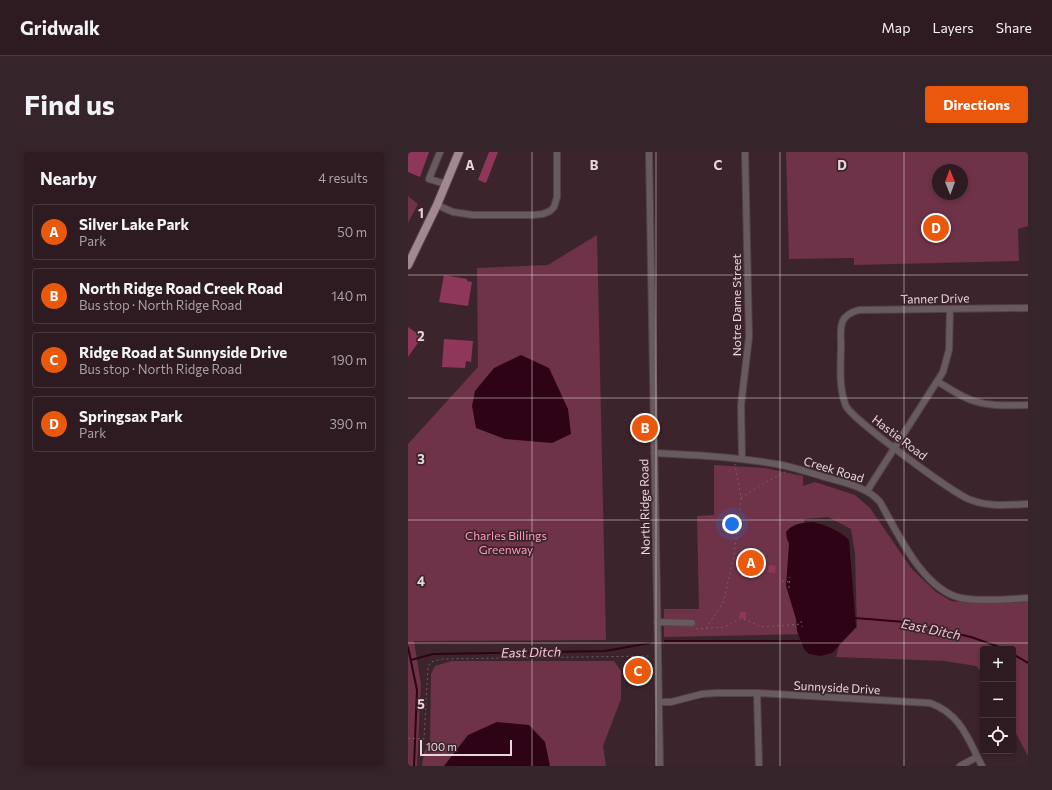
<!DOCTYPE html>
<html lang="en">
<head>
<meta charset="utf-8">
<style>
  :root { --surface:#2d1b21; --page:#35242a; --text:#f1f3f6; --muted:#a7a1a5; --line:#48393f; --accent:#ea580c }
  body { margin:0; font-family:Commissioner,sans-serif; background:var(--page); color:var(--text) }
  .controls { position:absolute; right:12px; bottom:12px; display:grid; overflow:hidden; border-radius:4px; box-shadow:0 2px 6px #0003 }
  .controls button { width:36px; height:36px; display:grid; place-items:center; padding:0; border:0; border-bottom:1px solid var(--line); background:var(--surface); color:var(--text); font:20px sans-serif }
  .compass { position:absolute; left:524px; top:12px; width:36px; height:36px; border-radius:50%; background:var(--surface); box-shadow:0 2px 6px #0003; rotate:359deg }
  .scale { position:absolute; left:12px; bottom:10px; width:92px; box-sizing:border-box; padding-left:4px; border:2px solid #e7d7db; border-top:0; font-size:11px; line-height:14px; white-space:nowrap; color:#e7d7db; -webkit-text-stroke:3px #3c242c; paint-order:stroke }
  .you { position:absolute; left:324px; top:372px; width:14px; height:14px; margin:-10px; border:3px solid #fff; border-radius:50%; background:#1a73e8; box-shadow:0 0 0 6px #1a73e833 }
  .badge { display:grid; place-items:center; width:26px; height:26px; border-radius:50%; background:var(--accent); color:#fff; font-size:13px; font-weight:700 }
  .pin { position:absolute; translate:-50% -50%; border:2px solid #fff; box-shadow:0 1px 4px #0006 }
  .list { margin:0; padding:0; list-style:none }
  h2 { display:flex; justify-content:space-between; align-items:center; height:52px; margin:0; padding:0 16px; font-size:17px }
  h2 small { font-size:13px; font-weight:400; color:var(--muted) }
  .list li { display:grid; grid-template-columns:26px 1fr auto; gap:12px; align-items:center; box-sizing:border-box; height:56px; margin:0 8px 8px; padding:0 8px; border:1px solid var(--line); border-radius:4px }
  .list b { display:block; font-size:15px; white-space:nowrap }
  .list p { margin:0; font-size:13px; white-space:nowrap; color:var(--muted) }
  .list em { font-size:13px; font-style:normal; color:var(--muted) }
  .icon { flex:none; width:22px; height:22px; fill:none; stroke:currentColor; stroke-width:2; stroke-linecap:round; stroke-linejoin:round }
  .map { position:relative; flex:none; width:620px; height:614px; overflow:hidden; border-radius:4px }
  header { display:flex; align-items:center; gap:24px; box-sizing:border-box; height:56px; padding:0 20px; background:var(--surface); border-bottom:1px solid var(--line) }
  header strong { font-size:19px }
  nav { display:flex; gap:22px; margin-inline-start:auto; font-size:14px }
  .intro { display:flex; align-items:center; justify-content:space-between; box-sizing:border-box; height:96px; padding:0 24px }
  h1 { margin:0; font-size:28px }
  .button { padding:10px 18px; border-radius:4px; background:var(--accent); color:#fff; font-size:14px; font-weight:700 }
  main { display:flex; gap:24px; padding:0 24px }
  aside { flex:1; background:var(--surface); border-radius:4px; box-shadow:0 2px 6px #0003 }
  .map>svg:first-child { display:block }
  .green { fill:#6e3348; fill-rule:evenodd }
  .water { fill:#2e0316 }
  .lines { fill:none; stroke-linecap:round; stroke-linejoin:round }
  .stream { stroke:#2e0316; stroke-width:2 }
  .building { fill:#8f375a }
  .minor-casing { stroke:#574148; stroke-width:8 }
  .major-casing { stroke:#574148; stroke-width:10 }
  .path { stroke:#735d64; stroke-width:1; stroke-dasharray:2 3; stroke-linecap:butt }
  .minor { stroke:#685b5f; stroke-width:6 }
  .major { stroke:#a28990; stroke-width:8 }
  .grid { fill:none; stroke:#e7d7db; stroke-width:1; stroke-opacity:0.55 }
  .labels { text-anchor:middle; dominant-baseline:central; stroke-width:3.5; stroke-linejoin:round; paint-order:stroke }
  .street-label { font-size:12px; fill:#e7d7db; stroke:#3c242c }
  .park-label { font-size:12px; fill:#ff9cbd; stroke:#3c242c }
  .water-label { font-size:13px; font-style:italic; fill:#f8c5d4; stroke:#3c242c }
  .grid-label { font-size:13px; text-anchor:middle; font-weight:bold; fill:#e7d7db; stroke:#3c242c; stroke-width:3.5; stroke-linejoin:round; paint-order:stroke }
</style>
</head>
<body>
<header>
<strong>Gridwalk</strong>
<nav><a>Map</a><a>Layers</a><a>Share</a></nav>
</header>
<div class="intro"><h1>Find us</h1><a class="button">Directions</a></div>
<main>
<aside>
<h2>Nearby<small>4 results</small></h2>
<ul class="list">
<li><span class="badge">A</span><div><b>Silver Lake Park</b><p>Park</p></div><em>50 m</em></li>
<li><span class="badge">B</span><div><b>North Ridge Road Creek Road</b><p>Bus stop · North Ridge Road</p></div><em>140 m</em></li>
<li><span class="badge">C</span><div><b>Ridge Road at Sunnyside Drive</b><p>Bus stop · North Ridge Road</p></div><em>190 m</em></li>
<li><span class="badge">D</span><div><b>Springsax Park</b><p>Park</p></div><em>390 m</em></li>
</ul>
</aside>
<div class="map">
<svg width="620" height="614" viewBox="0 0 620 614">
  <rect width="100%" height="100%" fill="#3c242c"/>
  <path class="green" d="M378,0H620V74L610,77L611,109L446,113V106L381,107ZM530,18H554V42H530Z
    M0,44L10,52L0,71Z
    M189,83L198,488L6,489L13,533L9,614H0V292L70,215L69,116L140,113Z
    M306,313L357,316L395,324V334L407,330L447,343L462,356L503,416L528,440L543,449L564,451L620,450V604L605,576V497H575V521L568,514L537,509L428,505L431,493L449,475L447,402L443,377L420,365L396,367L398,482L256,485V457H291L289,364L306,363Z
    M44,509H206L213,519V547L195,594L198,614H14L16,600L22,593L23,522L27,514Z"/>
  <path class="water" d="M113,203L141,216L160,257L163,282L144,291L97,287L68,276L64,254L67,239L86,216Z
    M405,370C419,374 431,378 441,388L448,475L424,501L413,504L401,502L396,497L389,479L388,467L378,434L381,392L379,387L378,380C385,371 394,371 405,370Z
    M89,570L121,573L137,590L142,614H36L60,583Z"/>
  <g class="lines">
    <path class="stream" d="M447,466L497,470L563,485L597,497
      M257,489H392
      M0,495L9,538L6,614
      M605,502L620,511
      M3,508L25,502L197,499L242,491"/>
  </g>
  <path class="building" d="M0,0H21L12,25L0,20Z
    M81,0H90L78,31L70,28Z
    M36,123L59,127V129L64,130L60,154L31,150Z
    M0,175L14,185L0,205Z
    M36,187L65,189L63,210L58,209L57,216L34,215Z
    M361,413L368,414L367,421L360,420Z
    M332,460H338V467L331,466Z"/>
  <g class="lines">
    <defs>
      <path id="minor" d="M32,0L21,27L38,32
        M241,0L252,614
        M29,53L45,60L65,63H125L135,62L142,59L146,55L149,45V0
        M620,156L451,158C432,163 432,173 433,191C433,210 430,235 438,254C444,267 547,343 563,348C581,355 601,353 620,352
        M530,230C541,236 553,245 566,249C584,255 602,253 620,253
        M246,301C287,303 328,305 368,312C387,315 405,322 424,327C441,332 460,336 472,350C489,380 515,438 553,446C570,450 601,447 620,446
        M334,306L333,253L341,185L337,0
        M459,339L535,220L541,198L542,157
        M249,470L284,471
        M349,541L351,614
        M251,550H263L294,542L308,541H349L522,551C553,562 560,587 574,614
        M552,614L569,605"/>
      <path id="major" d="M0,113L29,53L51,0"/>
    </defs>
    <use href="#minor" class="minor-casing"/>
    <use href="#major" class="major-casing"/>
    <path class="path" d="M333,346L356,331L377,320
      M374,429L381,430
      M381,436L382,425
      M393,469L394,475
      M298,476L315,451L326,404L333,346L327,312
      M288,477L317,475L331,467L339,468L353,475L393,472
      M0,586L16,587L20,514L23,510L34,507L243,504"/>
    <use href="#minor" class="minor"/>
    <use href="#major" class="major"/>
  </g>
  <path class="grid" d="M124,0V614M248,0V614M372,0V614M496,0V614M0,123H620M0,246H620M0,368H620M0,491H620"/>
  <g class="labels">
    <g class="street-label">
      <text transform="translate(527 146) rotate(-1)">Tanner Drive</text>
      <text transform="translate(328 153) rotate(-90)">Notre Dame Street</text>
      <text transform="translate(492 285) rotate(37)">Hastie Road</text>
      <text transform="translate(426 317) rotate(17)">Creek Road</text>
      <text transform="translate(236 355) rotate(-91)">North Ridge Road</text>
      <text transform="translate(429 535) rotate(3)">Sunnyside Drive</text>
    </g>
    <g class="park-label">
      <text x="98" y="383">Charles Billings<tspan x="98" dy="14">Greenway</tspan></text>
    </g>
    <g class="water-label">
      <text transform="translate(523 477) rotate(12)">East Ditch</text>
      <text transform="translate(123 500) rotate(-1)">East Ditch</text>
    </g>
  </g>
  <g class="grid-label">
    <text x="62" y="18">A</text>
    <text x="186" y="18">B</text>
    <text x="310" y="18">C</text>
    <text x="434" y="18">D</text>
    <text x="13" y="66">1</text>
    <text x="13" y="189">2</text>
    <text x="13" y="312">3</text>
    <text x="13" y="434">4</text>
    <text x="13" y="557">5</text>
  </g>
</svg>
<div class="controls">
<button>+</button>
<button>−</button>
<button><svg class="icon" aria-label="locate" viewBox="0 0 24 24"><circle cx="12" cy="12" r="6"/><path d="M12 2v4M12 18v4M2 12h4M18 12h4"/></svg></button>
</div>
<svg class="compass" viewBox="-18 -18 36 36"><path d="M0-13l5 13h-10z" fill="#e53935"/><path d="M0 13l5-13h-10z" fill="#a7a1a5"/></svg>
<div class="scale">100 m</div>
<div class="you"></div>
<div class="pin badge" style="left:343px;top:411px">A</div>
<div class="pin badge" style="left:237px;top:276px">B</div>
<div class="pin badge" style="left:230px;top:519px">C</div>
<div class="pin badge" style="left:528px;top:76px">D</div>
</div>
</main>
</body>
</html>
